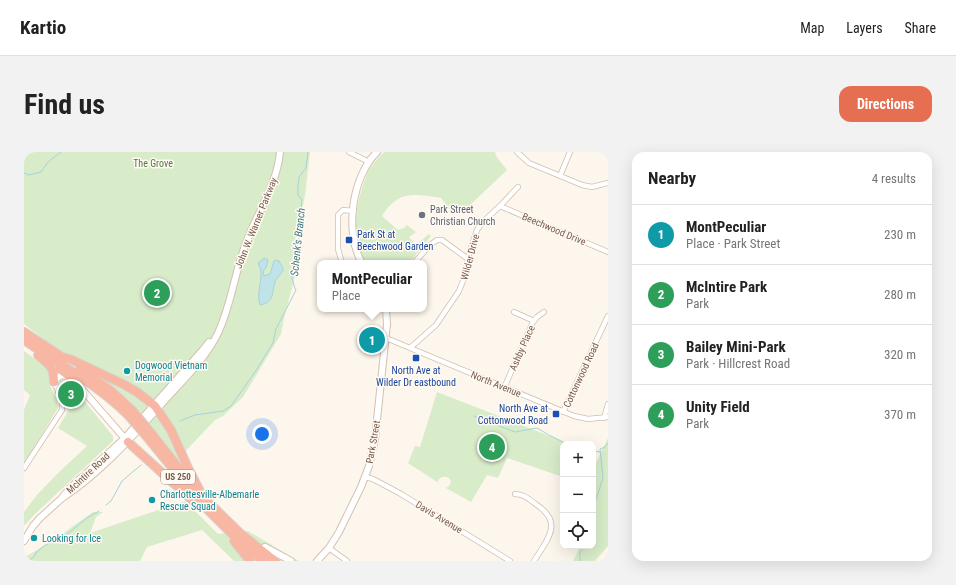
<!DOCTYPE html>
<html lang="en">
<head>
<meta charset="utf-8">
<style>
  :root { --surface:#fff; --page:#f2f2f2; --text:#222; --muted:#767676; --line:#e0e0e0; --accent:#e76f51 }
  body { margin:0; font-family:"Roboto Condensed",sans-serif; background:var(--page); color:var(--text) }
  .controls { position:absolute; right:12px; bottom:12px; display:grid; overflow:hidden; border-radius:8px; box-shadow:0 4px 16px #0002 }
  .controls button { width:36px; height:36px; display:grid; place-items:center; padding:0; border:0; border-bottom:1px solid var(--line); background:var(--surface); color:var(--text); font:20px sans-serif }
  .you { position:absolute; left:238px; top:282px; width:14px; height:14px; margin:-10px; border:3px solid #fff; border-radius:50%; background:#1a73e8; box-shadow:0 0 0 6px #1a73e833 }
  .badge { display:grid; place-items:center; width:26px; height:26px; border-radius:50%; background:var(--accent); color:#fff; font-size:13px; font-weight:700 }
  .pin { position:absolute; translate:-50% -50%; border:2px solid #fff; box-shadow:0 1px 4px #0006 }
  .popup { position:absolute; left:293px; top:108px; width:110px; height:52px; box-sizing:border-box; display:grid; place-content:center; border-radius:8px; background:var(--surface); filter:drop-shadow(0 1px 3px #0005); font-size:13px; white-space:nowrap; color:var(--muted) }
  .popup b { font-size:15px; color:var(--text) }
  .popup::after { content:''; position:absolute; left:50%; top:100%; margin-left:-8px; border:8px solid transparent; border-top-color:var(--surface) }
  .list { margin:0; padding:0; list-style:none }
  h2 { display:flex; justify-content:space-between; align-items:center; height:52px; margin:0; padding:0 16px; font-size:17px }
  h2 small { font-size:13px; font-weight:400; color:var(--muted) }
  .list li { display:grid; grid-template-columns:26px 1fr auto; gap:12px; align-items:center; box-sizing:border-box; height:60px; padding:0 16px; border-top:1px solid var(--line) }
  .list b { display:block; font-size:15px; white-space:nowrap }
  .list p { margin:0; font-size:13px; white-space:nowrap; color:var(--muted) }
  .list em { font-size:13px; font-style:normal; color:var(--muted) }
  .icon { flex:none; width:22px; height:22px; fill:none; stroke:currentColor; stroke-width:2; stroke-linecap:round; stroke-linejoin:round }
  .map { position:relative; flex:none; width:584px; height:409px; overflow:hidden; border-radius:12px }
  header { display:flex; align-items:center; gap:24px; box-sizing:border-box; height:56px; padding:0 20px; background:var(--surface); border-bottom:1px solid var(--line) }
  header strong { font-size:19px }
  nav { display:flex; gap:22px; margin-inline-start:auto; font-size:14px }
  .intro { display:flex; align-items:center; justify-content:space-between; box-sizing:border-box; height:96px; padding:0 24px }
  h1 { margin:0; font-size:28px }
  .button { padding:10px 18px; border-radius:12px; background:var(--accent); color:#fff; font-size:14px; font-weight:700 }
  main { display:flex; gap:24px; padding:0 24px }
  aside { flex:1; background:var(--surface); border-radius:12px; box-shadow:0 4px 16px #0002 }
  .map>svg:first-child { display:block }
  .green { fill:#d8ecc9 }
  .water { fill:#bfe3e8; stroke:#a5d3da }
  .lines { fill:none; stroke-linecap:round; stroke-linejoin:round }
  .stream { stroke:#a5d3da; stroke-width:1 }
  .street-casing { stroke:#d1beb0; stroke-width:6 }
  .secondary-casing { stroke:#d6c0b0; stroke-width:8 }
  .highway-casing { stroke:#dad1cd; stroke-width:10 }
  .street { stroke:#fff; stroke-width:4.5 }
  .secondary { stroke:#fff; stroke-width:6 }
  .highway { stroke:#f7b7a3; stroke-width:8 }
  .highway-bridge-casing { stroke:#dad1cd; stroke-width:10; stroke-linecap:butt }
  .highway-bridge { stroke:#f7b7a3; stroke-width:8 }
  .worship-dot { fill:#6b7280; stroke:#fffaf3; stroke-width:1.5 }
  .transit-dot { fill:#1a4fb4; stroke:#fffaf3; stroke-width:1.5 }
  .culture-dot { fill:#0f9aa8; stroke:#fffaf3; stroke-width:1.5 }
  .labels { text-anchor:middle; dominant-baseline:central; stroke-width:3; stroke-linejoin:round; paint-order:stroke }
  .shield { fill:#fffaf3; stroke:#a28b7f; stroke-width:1 }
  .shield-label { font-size:9px; font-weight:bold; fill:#7a5c4d }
  .park-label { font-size:10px; fill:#537a41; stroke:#fffaf3 }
  .worship-label { font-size:10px; fill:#5b616d; stroke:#fffaf3; text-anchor:start }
  .street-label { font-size:10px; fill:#7a5c4d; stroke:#fffaf3 }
  .transit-label { font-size:10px; fill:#164399; stroke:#fffaf3; text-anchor:start }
  .culture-label { font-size:10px; fill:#0d838f; stroke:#fffaf3; text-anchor:start }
  .water-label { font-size:11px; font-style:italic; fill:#437c86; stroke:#fffaf3 }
</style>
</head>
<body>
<header>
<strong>Kartio</strong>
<nav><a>Map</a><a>Layers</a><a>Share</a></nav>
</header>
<div class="intro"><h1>Find us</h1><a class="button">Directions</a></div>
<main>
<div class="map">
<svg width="584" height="409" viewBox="0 0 584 409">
  <rect width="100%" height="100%" fill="#fdf6ec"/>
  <path class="green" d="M0,0H286L281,44L272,80L270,104L273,116L260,166L257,182L219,245L199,264L191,268L152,309L109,252L95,240L77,225L22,189L0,172Z
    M360,0H471L472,4L483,18L444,55L440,54L435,61L424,56L417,46C389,42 375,38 358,64L374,78L380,76L383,73L392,80L385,85L392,93L405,82L407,84L385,111H344C341,108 338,105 336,101C326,80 334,45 342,25C345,15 353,7 360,0Z
    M0,199C6,204 20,212 23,216C26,220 25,224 25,229C27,239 34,245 34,256L0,312V258L6,243L0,238Z
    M39,228L53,240L89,284V289L11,362L1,373H0V360L12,344L32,323L63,294L34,276L46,256L43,244L36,232V229Z
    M413,240L546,292H539V325L483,306L474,326L463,323L447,350L422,336L426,333L427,329C424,324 421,324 416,326L413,330L384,311L391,294L396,295Z
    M584,286V394L571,409H549L556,394H569V317Z
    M161,349L194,382L224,379L275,409H210L178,378L123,395L116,409H0V406L38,382L69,360H79L72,365L66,381Z"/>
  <path class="water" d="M240,106L244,108L242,116L239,119L240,124L246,122L250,109L252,108L255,109C256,112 259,114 259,118C258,122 254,124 252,128C247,138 252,150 236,153C231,139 242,124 234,111Z"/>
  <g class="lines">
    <path class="stream" d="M0,21L5,23L17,20L24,10L37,0
      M450,264L491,280L513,276L525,283L543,292
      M156,269L171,263L199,259L207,254L231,220L249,191L252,177L272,138L270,134L268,125L274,95L278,48L274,43V34L275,25L282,16L284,0
      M569,299L576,300
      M82,353L87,349L98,329L117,313
      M569,357L579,326L576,297L581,295L584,291
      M4,409L10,405L12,401L20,394L42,383L63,366L75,359
      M556,409V400L561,394"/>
    <defs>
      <path id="street" d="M325,0L345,10
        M493,0L505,11L558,33L568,35L584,31
        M536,24L546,0
        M476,54L584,100
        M318,111L314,97V63L319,58L330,59
        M390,111L406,93L413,88H418L444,107
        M490,160L510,169
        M362,186L550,264L564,267L584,265
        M386,196L412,173L435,139L441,124L445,102L453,78L459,70L476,54L494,35
        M480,236L509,170L513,165L520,160
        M539,260L584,164
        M580,266L584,252
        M0,316L38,258V248L30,230
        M341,325L349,327L377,342L486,409
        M491,342C500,342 506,348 513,353C540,371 523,388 510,409
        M305,396L323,409"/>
      <path id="secondary" d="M338,111C320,81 328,24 353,0
        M30,230C37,220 40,223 50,228L103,289
        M37,347C78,320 109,284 142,247C161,226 182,206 194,181C207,154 211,119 222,91C233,61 253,33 256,0
        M0,389L9,374L16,366L37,347L46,336L100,287L177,200L185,190
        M241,395L267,409
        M293,409L305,396L315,380L337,335L345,314L351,287L363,172L362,157"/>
      <path id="highway" d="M0,180L41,207
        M0,188C36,213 73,232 104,263
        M14,203C25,213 30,214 30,230
        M38,205L46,207L99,232L113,240L131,254L147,278L164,316L179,345L217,382L251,409
        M36,217L50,228
        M56,217L86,238L108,258
        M127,281L170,335
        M123,285L177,351L212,386L239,409
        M104,290L168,348
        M210,389L226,409"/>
    </defs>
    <use href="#street" class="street-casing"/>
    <use href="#secondary" class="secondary-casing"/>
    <use href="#highway" class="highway-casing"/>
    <use href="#street" class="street"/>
    <use href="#secondary" class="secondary"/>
    <use href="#highway" class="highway"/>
    <defs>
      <path id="highway-bridge" d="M108,258L127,281
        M104,263L123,285"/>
    </defs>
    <use href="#highway-bridge" class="highway-bridge-casing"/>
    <use href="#highway-bridge" class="highway-bridge"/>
  </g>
  <circle class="worship-dot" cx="398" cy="63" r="4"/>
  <g class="transit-dot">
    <rect x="321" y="84" width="8" height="8" rx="2"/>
    <rect x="388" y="202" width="8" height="8" rx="2"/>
    <rect x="528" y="258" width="8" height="8" rx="2"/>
  </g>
  <g class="culture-dot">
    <circle cx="103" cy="219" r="4"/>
    <circle cx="128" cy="348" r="4"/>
    <circle cx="10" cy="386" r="4"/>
  </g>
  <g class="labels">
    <rect class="shield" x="137" y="318" width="34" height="14" rx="3"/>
    <g class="shield-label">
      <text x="154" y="325">US 250</text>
    </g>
    <g class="park-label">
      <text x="129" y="11">The Grove</text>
    </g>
    <g class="worship-label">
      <text x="406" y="57">Park Street<tspan x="406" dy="12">Christian Church</tspan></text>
    </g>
    <g class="street-label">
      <text transform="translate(232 71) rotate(-68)">John W. Warner Parkway</text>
      <text transform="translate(530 77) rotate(23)">Beechwood Drive</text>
      <text transform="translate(446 105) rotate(-75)">Wilder Drive</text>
      <text transform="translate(498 196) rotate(-66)">Ashby Place</text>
      <text transform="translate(557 223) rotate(-65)">Cottonwood Road</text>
      <text transform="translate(472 232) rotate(22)">North Avenue</text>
      <text transform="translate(349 290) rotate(-80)">Park Street</text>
      <text transform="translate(64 321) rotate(-43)">McIntire Road</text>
      <text transform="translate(415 365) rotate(31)">Davis Avenue</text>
    </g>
    <g class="transit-label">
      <text x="333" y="82">Park St at<tspan x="333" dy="12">Beechwood Garden</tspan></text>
      <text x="392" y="218" text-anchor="middle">North Ave at<tspan x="392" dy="12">Wilder Dr eastbound</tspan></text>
      <text x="524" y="256" text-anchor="end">North Ave at<tspan x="524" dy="12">Cottonwood Road</tspan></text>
    </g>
    <g class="culture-label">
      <text x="111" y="213">Dogwood Vietnam<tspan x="111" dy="12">Memorial</tspan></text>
      <text x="136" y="342">Charlottesville-Albemarle<tspan x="136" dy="12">Rescue Squad</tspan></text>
      <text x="18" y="386">Looking for Ice</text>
    </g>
    <g class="water-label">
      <text transform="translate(274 90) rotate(-84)">Schenk's Branch</text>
    </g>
  </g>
</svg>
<div class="controls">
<button>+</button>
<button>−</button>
<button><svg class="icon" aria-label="locate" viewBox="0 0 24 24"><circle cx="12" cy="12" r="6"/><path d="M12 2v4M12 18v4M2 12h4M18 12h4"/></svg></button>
</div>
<div class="you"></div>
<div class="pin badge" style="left:348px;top:188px;background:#0f9aa8">1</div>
<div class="popup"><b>MontPeculiar</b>Place</div>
<div class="pin badge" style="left:133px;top:141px;background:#2e9e5b">2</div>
<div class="pin badge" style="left:47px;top:242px;background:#2e9e5b">3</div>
<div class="pin badge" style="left:468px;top:295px;background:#2e9e5b">4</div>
</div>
<aside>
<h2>Nearby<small>4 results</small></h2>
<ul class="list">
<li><span class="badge" style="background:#0f9aa8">1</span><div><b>MontPeculiar</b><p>Place · Park Street</p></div><em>230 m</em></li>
<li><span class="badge" style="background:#2e9e5b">2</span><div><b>McIntire Park</b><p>Park</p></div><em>280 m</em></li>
<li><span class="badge" style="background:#2e9e5b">3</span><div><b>Bailey Mini-Park</b><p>Park · Hillcrest Road</p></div><em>320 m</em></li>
<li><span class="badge" style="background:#2e9e5b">4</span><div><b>Unity Field</b><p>Park</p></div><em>370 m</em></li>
</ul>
</aside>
</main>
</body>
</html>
